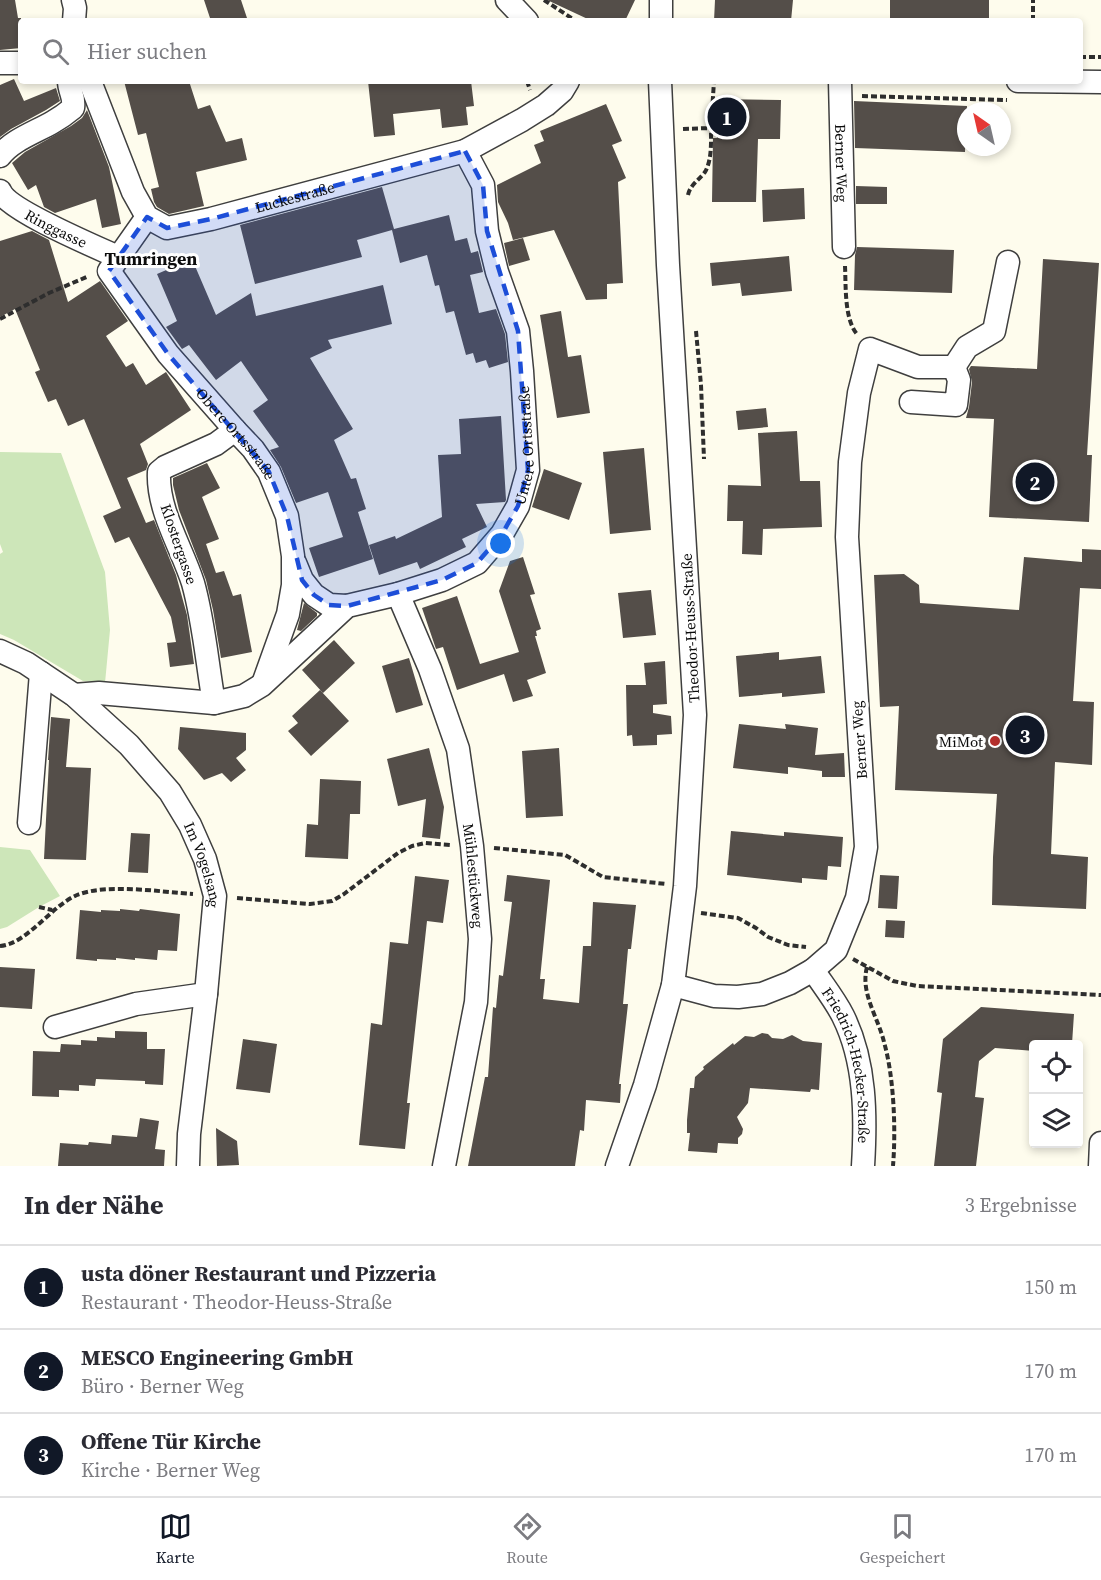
<!DOCTYPE html>
<html lang="de">
<head>
<meta charset="utf-8">
<style>
  :root { --surface:#fff; --page:#f2f2f3; --text:#2b2b33; --muted:#7c7c81; --line:#e1e1e2; --accent:#111827 }
  body { margin:0; font-family:"Source Serif 4",serif; background:var(--page); color:var(--text) }
  .controls { position:absolute; right:18px; bottom:18px; display:grid; overflow:hidden; border-radius:6px; box-shadow:0 3px 9px #0003 }
  .controls button { width:54px; height:54px; display:grid; place-items:center; padding:0; border:0; border-bottom:2px solid var(--line); background:var(--surface); color:var(--text); font:30px sans-serif }
  .compass { position:absolute; left:957px; top:102px; width:54px; height:54px; border-radius:50%; background:var(--surface); box-shadow:0 3px 9px #0003; rotate:326deg }
  .you { position:absolute; left:501px; top:544px; width:21px; height:21px; margin:-15px; border:4px solid #fff; border-radius:50%; background:#1a73e8; box-shadow:0 0 0 9px #1a73e833 }
  .badge { display:grid; place-items:center; width:39px; height:39px; border-radius:50%; background:var(--accent); color:#fff; font-size:20px; font-weight:700 }
  .pin { position:absolute; translate:-50% -50%; border:3px solid #fff; box-shadow:0 2px 6px #0006 }
  .list { margin:0; padding:0; list-style:none }
  h2 { display:flex; justify-content:space-between; align-items:center; height:78px; margin:0; padding:0 24px; font-size:26px }
  h2 small { font-size:20px; font-weight:400; color:var(--muted) }
  .list li { display:grid; grid-template-columns:39px 1fr auto; gap:18px; align-items:center; box-sizing:border-box; height:84px; padding:0 24px; border-top:2px solid var(--line) }
  .list b { display:block; font-size:22px; white-space:nowrap }
  .list p { margin:0; font-size:20px; white-space:nowrap; color:var(--muted) }
  .list em { font-size:20px; font-style:normal; color:var(--muted) }
  .icon { flex:none; width:33px; height:33px; fill:none; stroke:currentColor; stroke-width:2; stroke-linecap:round; stroke-linejoin:round }
  .map { position:relative; flex:none; width:1101px; height:1166px; overflow:hidden }
  .search { position:absolute; background:var(--surface); box-shadow:0 3px 9px #0003; left:18px; right:18px; top:18px; height:66px; display:flex; align-items:center; gap:15px; box-sizing:border-box; padding:0 21px; border-radius:6px; color:var(--muted); font-size:22px }
  .sheet { height:330px; background:var(--surface) }
  nav { display:flex; justify-content:space-around; align-items:center; box-sizing:border-box; height:84px; border-top:2px solid var(--line); background:var(--surface); font-size:16px; color:var(--muted) }
  nav a { display:grid; justify-items:center; gap:3px }
  nav .on { color:var(--accent) }
  .map>svg:first-child { display:block }
  .green { fill:#cde6b9 }
  .building { fill:#544e49 }
  .lines { fill:none; stroke-linecap:round; stroke-linejoin:round }
  .minor-casing { stroke:#3f3f3f; stroke-width:25 }
  .path { stroke:#2e2e2e; stroke-width:4; stroke-dasharray:6 3; stroke-linecap:butt }
  .minor { stroke:#fff; stroke-width:22 }
  .marked { fill:#1d4ed8; fill-opacity:0.2; stroke:#1d4ed8; stroke-width:4.5; stroke-dasharray:12 8; stroke-linejoin:round }
  .poi-dot { fill:#b42f2c; stroke:#fff; stroke-width:2 }
  .labels { text-anchor:middle; dominant-baseline:central; stroke-width:6; stroke-linejoin:round; paint-order:stroke }
  .street-label { font-size:15px; fill:#0c0c0c; stroke:#fff }
  .poi-label { font-size:15px; fill:#0c0c0c; stroke:#fff; text-anchor:end }
  .quarter-label { font-size:18px; font-weight:bold; fill:#0c0c0c; stroke:#fff }
</style>
</head>
<body>
<div class="map">
<svg width="1101" height="1166" viewBox="0 0 1101 1166">
  <rect width="100%" height="100%" fill="#fefced"/>
  <path class="green" d="M0,452L61,453L105,572L110,630L105,683L83,681L14,640L0,634V554L3,552L0,544Z
    M0,847L30,850L60,896L39,907L7,927L0,929Z"/>
  <path class="building" d="M0,0H15L18,18H21V48L0,50Z
    M204,0H241L248,21H211Z
    M547,0H635L625,21H592Z
    M715,0H793L791,21H714Z
    M890,0H989V21H890Z
    M14,79L24,101L56,88L60,101L46,110L11,129L0,137V85Z
    M124,81H189L198,109L210,105L226,142L242,138L247,160L196,172L204,206L169,214L157,207L154,202L151,189L159,187L146,133L138,135Z
    M368,81H471L474,106L466,107L468,125L442,128L440,109L393,114L395,135L374,137Z
    M717,99L781,100L780,139H758L756,202H712L713,138H717Z
    M854,101L967,106L965,152L855,148Z
    M606,104L622,141L612,145L626,178L618,182L623,283L607,284V299L586,300L554,230L513,240L508,223L498,202L497,185L541,163L534,145L544,141L540,131Z
    M87,110L109,167L121,224L102,228L96,199L55,213L44,207L36,185L28,190L12,163L25,152L71,126L82,118Z
    M856,186L887,187V204H856Z
    M382,187L394,229L449,215L455,241L467,238L471,253L478,251L483,272L470,275L479,313L496,309L505,334L508,362L489,368L486,360L476,363L473,353L466,355L454,311L446,313L439,285L435,286L427,255L400,263L392,230L357,240L362,257L255,284L240,225Z
    M804,188L805,219L763,222L762,190Z
    M32,231L49,240L68,302L100,281L128,321L106,336L126,367L133,363L146,385L166,372L191,410L140,444L148,464L146,470L127,478L146,523L154,520L176,575L187,615L194,664L170,667L167,643L176,642L171,617L129,537L115,543L103,516L121,508L84,419L68,426L56,399L48,402L35,372L40,370L15,309L0,317V241Z
    M523,238L530,260L509,266L504,243Z
    M857,247L954,250L952,293L854,290L855,255Z
    M789,256L792,291L742,296L740,283L712,286L710,263Z
    M192,259L216,315L251,293L256,316L383,285L392,324L328,340L332,348L310,358L353,429L334,440L351,479L356,478L366,509L358,512L373,559L319,577L309,548L343,537L328,492L296,503L281,467L270,450L279,447L253,411L268,400L241,361L216,380L189,345L182,349L166,327L177,321L157,274Z
    M1043,259L1099,263L1087,455H1092L1089,522L989,517L994,419L966,418L969,407L972,382L969,369L971,366L1037,369Z
    M561,311L568,357L581,355L590,413L557,418L540,315Z
    M766,408L768,427L738,430L736,411Z
    M501,416L506,500L505,502L476,504L487,527L462,539L466,547L420,569L417,562L379,575L369,545L395,536L396,539L442,517L438,455L461,454L459,419Z
    M797,431L800,481H820L822,527L763,529L762,555L742,554L743,521H727L728,485L761,486L758,433Z
    M644,448L651,530L610,534L603,452Z
    M207,463L220,488L202,497L219,539L206,544L216,573L224,571L233,596L241,594L252,652L221,658L213,610L206,580L179,510L173,485V478Z
    M544,469L582,483L569,520L532,507Z
    M1082,549L1101,550V589L1080,588L1073,701L1094,702L1092,765L1055,762L1051,854L1088,857L1086,909L992,905L993,857L997,794L895,790L899,706L880,707L874,575L904,574L919,585L920,603L1019,610L1024,557L1082,562Z
    M523,557L535,594L530,595L541,629L536,631L537,636H535L546,673L527,680L533,696L513,702L504,674L457,690L443,647L436,649L422,608L457,596L480,664L519,652L499,591L510,561Z
    M651,590L656,635L623,638L618,593Z
    M304,603L317,613V616L301,631L297,630Z
    M334,640L355,663L323,693L302,670Z
    M779,652V660L821,656L825,693L782,697V693L739,697L736,656Z
    M409,658L423,705L396,713L382,666Z
    M665,661L667,704L653,705V713L671,716L672,734L657,735V745L633,746L632,735L627,736L626,685H646L644,663Z
    M320,690L349,721L311,756L288,731L298,723L292,716Z
    M51,717L70,719L66,767L91,768L86,860L44,859L49,760H48Z
    M739,724L786,729L785,724L818,728L815,755L844,753L845,777H822V771L788,767V774L733,768Z
    M180,727L246,733V750L236,758L246,770L231,782L222,773L204,780L178,749Z
    M429,748L444,807L440,839L422,837L426,799L398,806L387,759Z
    M559,748L563,816L526,818L522,751Z
    M320,779L361,781L360,814H350L348,859L305,857L307,824L318,825Z
    M731,831L784,836V832L843,837L841,867L828,866L827,880L802,878V883L727,875Z
    M131,833L150,834L148,873L128,872Z
    M507,875L550,880L540,979H545L543,999L579,1003L583,946H591L593,902L636,905L631,949H628L623,1004H628L619,1084H621L620,1103L586,1100L584,1131L580,1130L575,1166H468L485,1077H488L493,1007L496,1008L499,975L503,976L512,902L504,901Z
    M880,875L899,876L897,909L878,908Z
    M415,876L449,880L443,923L427,921L407,1103H410L405,1149L359,1145L371,1023L382,1025L390,942L408,944Z
    M120,909L139,911L140,909L180,914L177,951L158,950L157,960L135,958V960L116,958V960L97,959V961L76,959L80,910L101,912V910L120,911Z
    M886,920L905,921L904,938L885,937Z
    M0,967L35,969L32,1009L0,1007Z
    M981,1007L1074,1014L1072,1044H1034V1051L995,1048L979,1061L975,1097L984,1098L976,1166H934L942,1093L937,1092L943,1039Z
    M115,1031L147,1032V1049H165L163,1085L145,1084V1081L96,1079L95,1086L79,1085V1091L59,1090V1097L32,1096L33,1051L60,1052L61,1044L81,1045V1040L97,1041V1037L115,1038Z
    M762,1033L768,1034L772,1038L783,1039L792,1035L803,1041L822,1043L819,1090L811,1089L810,1092L750,1088L748,1103L737,1117L743,1129L742,1134L738,1138V1144L718,1143L717,1153L688,1151L690,1133H687V1120L690,1088H694L695,1077L704,1069L703,1067L733,1043L734,1045L745,1036L754,1037Z
    M243,1039L277,1044L270,1093L236,1089Z
    M140,1118L159,1121L155,1149L165,1150L164,1166H58L60,1143L88,1145L89,1142L111,1144L112,1135L137,1137Z
    M216,1128L237,1141L239,1165L217,1166Z"/>
  <g class="lines">
    <defs>
      <g id="minor">
        <path d="M73,0L75,8L74,21"/>
        <path d="M507,0L527,21"/>
        <path d="M661,21V0"/>
        <path d="M0,63H21"/>
        <path id="s1" d="M88,81L91,84L133,192L147,217L167,228L211,219L465,151L522,120L546,105L562,91L568,81"/>
        <path id="s2" d="M840,81L844,247"/>
        <path d="M1018,81L1101,82"/>
        <path d="M0,156C12,140 36,132 53,122C60,118 67,113 73,108C75,96 69,92 69,81"/>
        <path id="s3" d="M0,191C8,210 96,247 118,257"/>
        <path id="s4" d="M147,217L109,271L168,354L235,430L253,449L269,472L287,516L293,556V585L288,614L264,681"/>
        <path d="M911,402L956,405L959,380L954,367"/>
        <path d="M295,563L302,580L314,595L329,605L347,606"/>
        <path id="s5" d="M398,594L430,669L458,749L472,846L480,939L476,1002L444,1166"/>
        <path id="s6" d="M0,651L26,663L74,695L129,745L170,792L190,825L205,859L215,896L206,994L189,1134L188,1166"/>
        <path id="s7" d="M74,695L99,693L214,703L244,696L262,685L347,606L398,594L442,580L477,563L502,534L518,506L528,470L522,371L518,331L497,272L487,231L483,185L465,151"/>
        <path d="M214,703C207,663 204,622 193,583C182,548 157,510 159,472L165,467L216,444L235,430"/>
        <path d="M29,823L41,673"/>
        <path id="s8" d="M813,970C823,985 835,1000 843,1016C866,1062 866,1117 863,1166"/>
        <path d="M673,985L714,996L738,997L762,994L790,983L813,970L836,950L857,898L866,847L847,537L850,462L859,393L870,349L918,367H954L967,347L994,331L1008,262"/>
        <path d="M55,1027L136,1004L206,994"/>
        <path d="M617,1166L645,1085L673,985L685,886L695,715L668,265L660,81"/>
        <path d="M1100,1166L1101,1143"/>
      </g>
    </defs>
    <use href="#minor" class="minor-casing"/>
    <path class="path" d="M544,0L576,21
      M1033,21V0
      M1080,57H1101
      M527,81L530,90
      M862,96L1007,100
      M683,129L711,128L714,81
      M688,195C690,185 699,180 705,172C712,160 711,142 711,128
      M845,266C846,285 844,319 857,334
      M0,319L49,293L89,276
      M696,331L701,385L704,459
      M494,848L565,855L603,877L666,884
      M237,898L310,904L332,901L344,894L398,853L412,846L425,843L451,845
      M39,907L52,910
      M701,913L738,918L756,928L768,937L788,945L806,947
      M0,946C27,944 51,906 77,895C108,883 160,892 193,894
      M853,959L893,981L917,986L1101,995
      M867,967C860,993 878,1017 884,1042C894,1077 896,1130 893,1166"/>
    <use href="#minor" class="minor"/>
  </g>
  <path class="marked" d="M465,151L483,185L487,231L518,331L528,470L518,506L502,534L477,563L442,580L347,606L329,605L314,595L302,580L287,516L269,472L168,354L109,271L147,217L167,228L211,219Z"/>
  <circle class="poi-dot" cx="995" cy="741" r="6"/>
  <g class="labels">
    <g class="street-label">
      <text stroke="none"><textPath href="#s2" startOffset="82">Berner Weg</textPath></text>
      <text stroke="none"><textPath href="#s1" startOffset="303">Luckestraße</textPath></text>
      <text stroke="none"><textPath href="#s3" startOffset="68">Ringgasse</textPath></text>
      <text stroke="none"><textPath href="#s4" startOffset="273">Obere Ortsstraße</textPath></text>
      <text stroke="none"><textPath href="#s7" startOffset="578">Untere Ortsstraße</textPath></text>
      <text transform="translate(179 544) rotate(71)">Klostergasse</text>
      <text transform="translate(690 628) rotate(-93)">Theodor-Heuss-Straße</text>
      <text transform="translate(859 740) rotate(-94)">Berner Weg</text>
      <text stroke="none"><textPath href="#s6" startOffset="304">Im Vogelsang</textPath></text>
      <text stroke="none"><textPath href="#s5" startOffset="294">Mühlestückweg</textPath></text>
      <text stroke="none"><textPath href="#s8" startOffset="104">Friedrich-Hecker-Straße</textPath></text>
    </g>
    <g class="poi-label">
      <text x="983" y="741">MiMot</text>
    </g>
    <g class="quarter-label">
      <text x="151" y="258">Tumringen</text>
    </g>
  </g>
</svg>
<div class="controls">
<button><svg class="icon" aria-label="locate" viewBox="0 0 24 24"><circle cx="12" cy="12" r="6"/><path d="M12 2v4M12 18v4M2 12h4M18 12h4"/></svg></button>
<button><svg class="icon" aria-label="layers" viewBox="0 0 24 24"><path d="M12 4l9 5-9 5-9-5zM3 14l9 5 9-5"/></svg></button>
</div>
<svg class="compass" viewBox="-18 -18 36 36"><path d="M0-13l5 13h-10z" fill="#e53935"/><path d="M0 13l5-13h-10z" fill="#7c7c81"/></svg>
<div class="you"></div>
<div class="pin badge" style="left:727px;top:117px">1</div>
<div class="pin badge" style="left:1035px;top:482px">2</div>
<div class="pin badge" style="left:1025px;top:735px">3</div>
<div class="search"><svg class="icon" aria-label="search" viewBox="0 0 24 24"><circle cx="10" cy="10" r="6"/><path d="M15 15l6 6"/></svg>Hier suchen</div>
</div>
<section class="sheet">
<h2>In der Nähe<small>3 Ergebnisse</small></h2>
<ul class="list">
<li><span class="badge">1</span><div><b>usta döner Restaurant und Pizzeria</b><p>Restaurant · Theodor-Heuss-Straße</p></div><em>150 m</em></li>
<li><span class="badge">2</span><div><b>MESCO Engineering GmbH</b><p>Büro · Berner Weg</p></div><em>170 m</em></li>
<li><span class="badge">3</span><div><b>Offene Tür Kirche</b><p>Kirche · Berner Weg</p></div><em>170 m</em></li>
</ul>
</section>
<nav>
<a class="on"><svg class="icon" aria-label="map" viewBox="0 0 24 24"><path d="M3 6l6-2 6 2 6-2v14l-6 2-6-2-6 2zM9 4v14M15 6v14"/></svg>Karte</a>
<a><svg class="icon" aria-label="directions" viewBox="0 0 24 24"><path d="M12 3l9 9-9 9-9-9zM9 14v-3h6M13 9l2 2-2 2"/></svg>Route</a>
<a><svg class="icon" aria-label="saved" viewBox="0 0 24 24"><path d="M7 4h10v16l-5-4-5 4z"/></svg>Gespeichert</a>
</nav>
</body>
</html>
